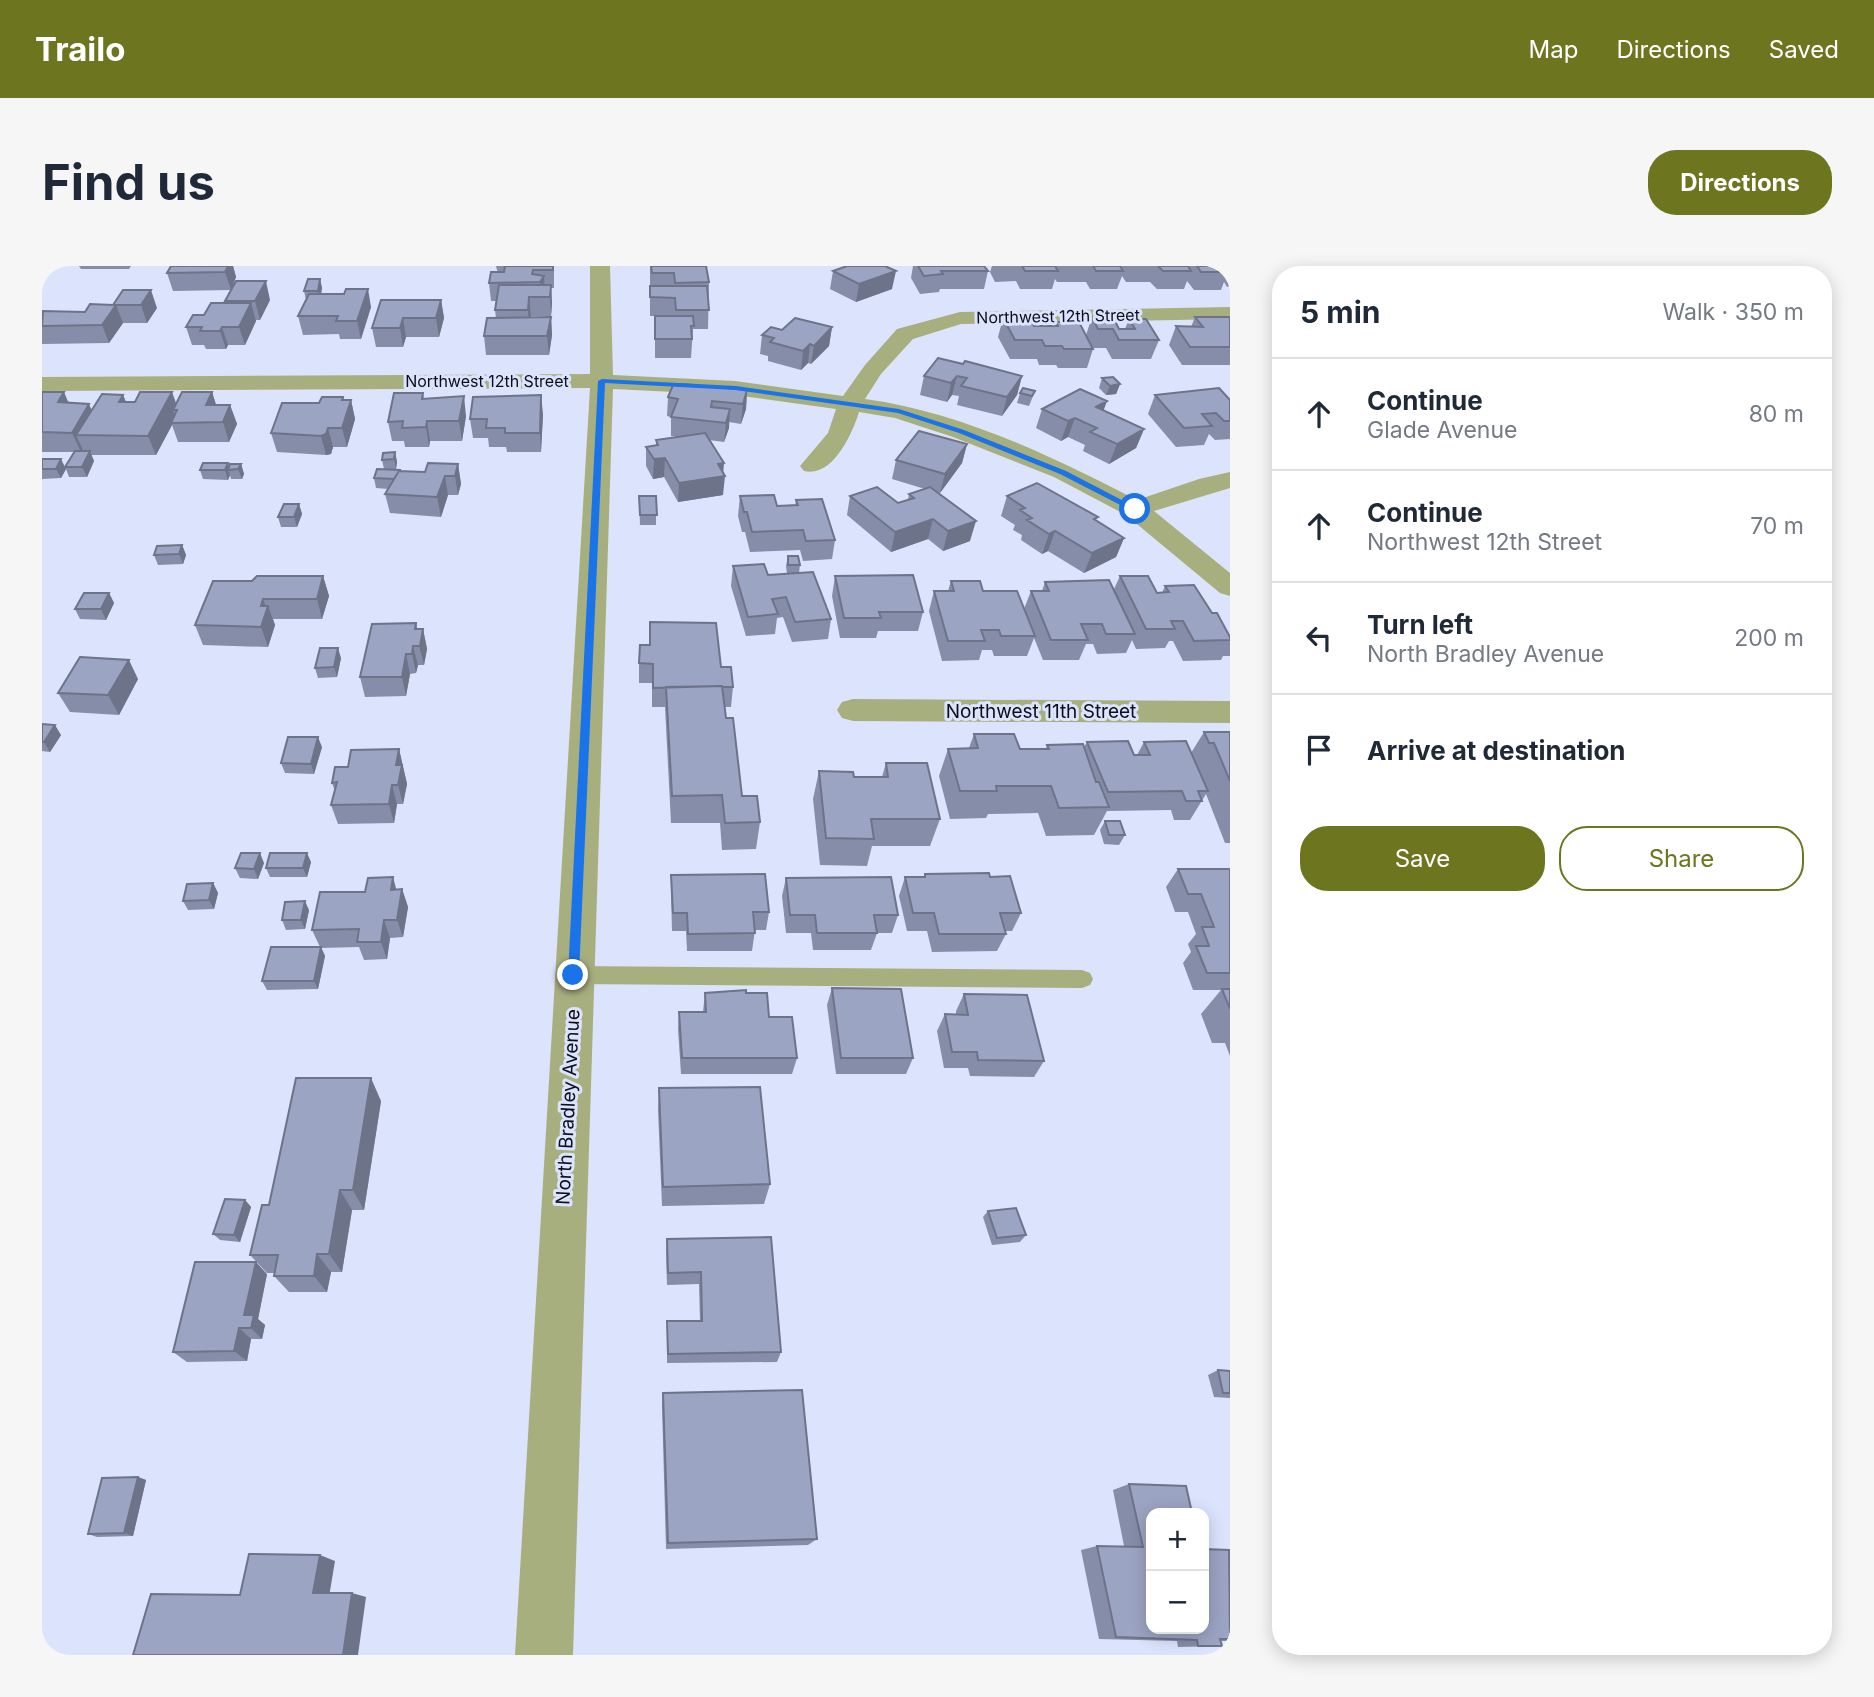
<!DOCTYPE html>
<html lang="en">
<head>
<meta charset="utf-8">
<style>
  :root { --surface:#fff; --page:#f6f6f7; --text:#1f2937; --muted:#747a83; --line:#e0e1e3; --accent:#6d751f }
  body { margin:0; font-family:Inter,sans-serif; background:var(--page); color:var(--text) }
  .controls { position:absolute; right:21px; bottom:21px; display:grid; overflow:hidden; border-radius:14px; box-shadow:0 4px 18px #0003 }
  .controls button { width:63px; height:63px; display:grid; place-items:center; padding:0; border:0; border-bottom:2px solid var(--line); background:var(--surface); color:var(--text); font:35px sans-serif }
  .stop { position:absolute; width:21px; height:21px; margin:-16px; border:5px solid #1a73e8; border-radius:50%; background:#fff }
  .stop.end { background:#1a73e8; border-color:#fff; box-shadow:0 2px 7px #0008 }
  .list { margin:0; padding:0; list-style:none }
  h2 { display:flex; justify-content:space-between; align-items:center; height:91px; margin:0; padding:0 28px; font-size:30px }
  h2 small { font-size:23px; font-weight:400; color:var(--muted) }
  .list li { display:grid; grid-template-columns:46px 1fr auto; gap:21px; align-items:center; box-sizing:border-box; height:112px; padding:0 28px; border-top:2px solid var(--line) }
  .list b { display:block; font-size:26px; white-space:nowrap }
  .list p { margin:0; font-size:23px; white-space:nowrap; color:var(--muted) }
  .list em { font-size:23px; font-style:normal; color:var(--muted) }
  .actions { display:flex; gap:14px; padding:21px 28px }
  .actions a { flex:1; padding:16px 0; border:2px solid var(--accent); border-radius:28px; text-align:center; font-size:24px; color:var(--accent) }
  .actions .main { background:var(--accent); color:#fff }
  .icon { flex:none; width:38px; height:38px; fill:none; stroke:currentColor; stroke-width:2; stroke-linecap:round; stroke-linejoin:round }
  .map { position:relative; flex:none; width:1188px; height:1389px; overflow:hidden; border-radius:28px }
  header { display:flex; align-items:center; gap:42px; box-sizing:border-box; height:98px; padding:0 35px; background:var(--accent); color:#fff }
  header strong { font-size:33px }
  nav { display:flex; gap:38px; margin-inline-start:auto; font-size:24px }
  .intro { display:flex; align-items:center; justify-content:space-between; box-sizing:border-box; height:168px; padding:0 42px }
  h1 { margin:0; font-size:49px }
  .button { padding:18px 32px; border-radius:28px; background:var(--accent); color:#fff; font-size:24px; font-weight:700 }
  main { display:flex; gap:42px; padding:0 42px }
  aside { flex:1; background:var(--surface); border-radius:28px; box-shadow:0 4px 18px #0003 }
  .map>svg:first-child { display:block }
  .lines { fill:none; stroke-linecap:round; stroke-linejoin:round }
  .service { fill:#a8af7e; fill-rule:evenodd }
  .minor { fill:#a8af7e; fill-rule:evenodd }
  .wall { fill:#868da8 }
  .shaded-wall { fill:#6d7388 }
  .building { fill:#9ca4c3; stroke:#6d7388; stroke-width:2 }
  .route { fill:#1a73e8 }
  .labels { text-anchor:middle; dominant-baseline:central; stroke-width:6; stroke-linejoin:round; paint-order:stroke }
  .far-street-label { font-size:16px; fill:#0c0e19; stroke:#dce3fd }
  .street-label { font-size:19px; fill:#0c0e19; stroke:#dce3fd }
</style>
</head>
<body>
<header>
<strong>Trailo</strong>
<nav><a>Map</a><a>Directions</a><a>Saved</a></nav>
</header>
<div class="intro"><h1>Find us</h1><a class="button">Directions</a></div>
<main>
<div class="map">
<svg width="1188" height="1389" viewBox="0 0 1188 1389">
  <rect width="100%" height="100%" fill="#dce3fd"/>
  <g class="lines">
    <path class="service" d="M531,700L1040,704L1048,707L1051,713L1048,719L1040,722L531,718L524,715L520,709L524,703Z"/>
    <path class="minor" d="M548,0H568L571,109L693,115L801,130L823,99L855,63L918,46L1188,41V53L919,58L871,73L839,108L823,133C918,146 1010,190 1095,234L1157,213L1188,206V222L1112,245L1188,307V330L1178,327L1084,249L1012,211L911,171L853,152L817,146C810,169 790,212 762,205L758,200L786,167L794,143L693,129L571,123L531,1389H473L548,122L0,125V111L548,108Z
      M811,433L1188,435V457L811,455L800,452L795,444L800,436Z"/>
  </g>
  <path class="wall" d="M37,0H89L87,3H39Z
    M191,0L194,11L189,24L131,25L125,7Z
    M454,0H512V22H509L510,37L509,50H489V51H509L510,69L507,89H444L442,70L454,52L453,44L454,35H449L447,17L456,6L455,4Z
    M608,0H664L667,16L666,63H651L649,92H613V50H608Z
    M871,0H942L946,5L942,23H898L897,26L878,28L869,12Z
    M950,0H1188V20L1185,21L1182,16L1179,24H1152L1145,15L1142,23H1115L1108,16H1084L1080,10L1075,23H1048L1044,16H1015L1013,13L1010,23H978L974,15L953,16L948,6Z
    M791,5L850,23L814,36L788,23Z
    M278,13L280,22L279,28L329,41L319,73H298L297,68L261,69L256,50L264,34L262,25Z
    M81,24L115,42L105,57H81L67,77L0,78V46H43L71,39Z
    M228,34L218,54H214V55L203,79H186L184,83H164L162,79H150L144,61L184,37L183,35Z
    M399,34L402,52L397,71H364L361,81H334L330,62Z
    M1050,51L1077,63H1083L1087,53L1117,74L1109,93H1070L1064,82H1051V83L1045,102H1016L1014,99H997L995,93H968L956,71L961,52L992,60H1012L1014,56L1044,69Z
    M1153,51L1188,52V99H1140L1127,79L1134,60L1149,61Z
    M790,61L787,80L769,98L766,97L759,104L726,95V90L718,88L720,69L740,64Z
    M921,98L980,110L975,129L960,150L915,139L917,130L910,129L905,136L878,129L882,110Z
    M1060,112L1078,118L1074,128L1064,129L1057,122Z
    M705,124L704,143L699,158L687,156V162L682,176L667,174L681,207V229L636,236L622,211L611,213L604,200V181L614,179V174L637,171L629,170V151L625,150L626,131Z
    M993,125L987,140L975,137L978,127Z
    M0,126L50,144L81,129L84,136L134,138L170,126L174,139H188L195,158L187,176H136L130,159L114,189H49L52,195L45,211H27L24,203L19,212L0,213V193L23,201L32,186H0Z
    M381,127L382,133L424,150L420,175H388L387,181H363L362,175H350L346,156Z
    M1113,129L1188,134V173L1173,174L1167,168L1162,179L1134,181L1106,148Z
    M301,131L302,134H309L313,153L305,181H291L289,188L284,189L235,186L229,167L277,137Z
    M1065,135L1061,144L1102,163L1094,182L1067,198L1041,185L1043,179L1026,171L1019,175L994,162L1000,143Z
    M501,148L499,186H465L464,181H447L446,172H431L428,153Z
    M925,178L920,197L898,227L895,226L928,275L901,285L886,273L849,286L805,249L808,230L856,237L866,234L867,228L883,223L850,213L854,194Z
    M353,186L355,196L354,203L359,205L383,206L416,198L419,218L416,229H406L399,251L348,247L343,228L346,223L334,222L332,212L342,203L340,194Z
    M186,197L187,201L199,198L202,208L200,213H189L188,209L186,214L161,213L158,204Z
    M597,230H614V259H598Z
    M698,230L735,240H753L754,234L793,274L790,293L761,295L758,284L708,286L703,266H700L696,250Z
    M965,230L1054,254L1082,272L1074,291L1042,307L1006,285L1000,288L979,274L980,269L971,264L973,259L959,250Z
    M257,238L260,248L255,261H239L236,251Z
    M140,279L144,289L141,298L116,299L112,289Z
    M746,290L758,299L757,307L789,353L786,373L750,376L741,351L735,352L733,368L704,370L689,320L691,300L726,309L745,308L744,300Z
    M281,310L287,330L280,353H231L233,359L226,381L161,379L153,359L210,315Z
    M793,310L881,346L876,365H836L834,372H798L790,330Z
    M1078,310L1115,327H1120L1123,320L1170,347L1188,371V390H1181L1179,394L1141,395L1131,375H1127L1123,382L1094,383L1090,374L1084,387L1055,388L1051,378H1044L1037,394H1001L992,372L985,390H952L950,384H940L937,394L900,395L887,345L892,325H906L909,315L941,325L982,343L989,325H1000L1003,316L1072,323Z
    M67,327L72,337L64,354L38,353L33,343Z
    M376,363H381L385,383L382,399H376L374,407L368,408L364,430L323,431L318,411Z
    M608,379L679,401L691,421L689,441H683L684,452L700,530L718,556L714,583L680,584L678,557H629L623,441H610V417H597V397Z
    M299,392L295,411L276,412L273,402Z
    M96,413L77,449L28,446L16,427Z
    M0,458L19,469L8,486L0,485Z
    M1162,466H1188V577H1183L1164,528L1148,554H1132L1129,544L1065,545L1052,569L1004,570L996,547L946,548L944,552L908,553L897,510L906,483L927,482L932,468L978,483H1004L1005,479L1042,481L1045,476L1092,489H1095L1102,476L1149,487Z
    M280,481L272,508L243,507L239,497Z
    M357,483L365,518L361,538H355L352,557L296,558L289,539L293,525L290,517L306,501Z
    M844,497L898,553L888,580H830L825,600L778,599L771,533L777,505L812,511H840Z
    M1063,555L1083,569L1077,579L1062,578L1058,564Z
    M269,596L265,611H228L224,602Z
    M222,597L216,613L198,612L193,602Z
    M1136,603H1188V790L1183,777H1170L1159,748L1179,724H1151L1141,697L1149,686L1146,678L1154,668L1146,646H1133L1124,621Z
    M883,608L948,611L979,647L970,665H963L964,668L955,685L890,686L885,665H865L857,630L863,611H882Z
    M629,609L727,646L724,664H713L710,685H645L644,665H630L629,627Z
    M744,612L856,649L850,667H835L829,684H771L769,667H744L740,630Z
    M171,617L176,627L172,643L146,644L141,635Z
    M360,623L366,641L361,671L348,672L345,693L322,694L317,681L279,682L283,690L276,723L225,724L220,715L278,681L270,664L323,626Z
    M267,644L263,663L244,664L240,654Z
    M790,722L871,792L864,808H794L785,739Z
    M663,727H704L727,751L755,792L750,808H639L636,763L637,746H661Z
    M922,728L1002,795L992,811L928,810L926,802H902L895,765L903,748H914V745Z
    M617,822L728,918L722,938L620,940L616,844Z
    M339,835L322,944H310L300,1006H289L285,1026H247L232,1010L233,1007H225L208,989L227,939Z
    M203,934L209,941L198,976L178,974L171,968Z
    M946,945L984,969L978,976L950,979L941,951Z
    M625,973L739,1086L735,1096L625,1097V1055H658L657,1018L625,1019L624,985Z
    M225,1008L216,1053L223,1059L220,1073H209L205,1095L145,1096L131,1086Z
    M1176,1104L1188,1105V1132L1172,1131L1166,1109Z
    M621,1127L775,1273L766,1279L624,1283L620,1140Z
    M96,1211L104,1214L91,1270L55,1271L46,1268Z
    M1087,1218L1144,1220L1109,1363L1188,1287V1375H1178L1180,1380L1136,1381L1135,1375L1057,1373L1039,1284L1055,1280H1082L1071,1224Z"/>
  <path class="shaded-wall" d="M186,0H191L194,11L189,24L183,6Z
    M854,5L850,23L814,36L817,18Z
    M502,10L503,28L499,31L498,16Z
    M278,13L280,22L278,34L276,25Z
    M224,15L228,34L218,54L213,35Z
    M509,19L510,37L509,50L508,31Z
    M326,23L329,41L319,73L315,55Z
    M109,24L115,42L105,57L99,39Z
    M487,31L489,50L487,62L486,44Z
    M399,34L402,52L397,71L394,52Z
    M209,37L214,55L203,79L197,61Z
    M74,39L81,57L67,77L60,59Z
    M509,51L510,69L507,89L505,70Z
    M361,52L364,71L361,81L358,62Z
    M180,61L186,79L184,83L178,65Z
    M790,61L787,80L769,98L772,80Z
    M768,78L766,97L759,104L761,85Z
    M915,110L910,129L905,136L909,117Z
    M980,110L975,129L960,150L965,131Z
    M1078,118L1074,128L1064,129L1068,120Z
    M705,124L704,143L699,158L701,138Z
    M22,126L30,145L16,136Z
    M130,126L137,145L135,144H131L133,151L129,157L130,159L114,189L106,170Z
    M170,126L176,145L164,139Z
    M81,129L89,148L77,136Z
    M499,129L501,148L499,186L498,167Z
    M422,130L424,150L420,175L417,155Z
    M301,131L305,147L309,134L313,153L305,181L300,162V134Z
    M1065,135L1058,154L1047,160L1054,141Z
    M47,138L55,157L34,169L41,184L39,186L30,167Z
    M188,139L195,158L187,176L181,156Z
    M688,143L687,162L682,176L684,157Z
    M1033,152L1026,171L1019,175L1026,155Z
    M385,155L388,175L387,181L384,161Z
    M286,162L291,181L289,188L284,189L279,170Z
    M1102,163L1094,182L1067,198L1075,178Z
    M925,178L920,197L898,227L903,208Z
    M48,185L52,195L45,211L40,201Z
    M353,186L355,196L354,203L352,193Z
    M623,192L622,211L611,213L612,193Z
    M19,193L24,203L19,212L14,203Z
    M186,197L188,204H186L188,209L186,214L183,204Z
    M682,197L681,210H683L681,229L636,236L637,217L676,198Z
    M199,198L202,208L200,213L196,203Z
    M416,198L419,218L416,229L413,210Z
    M403,210L406,229L399,251L395,231Z
    M257,238L260,248L255,261L252,251Z
    M891,253L886,273L849,286L853,266Z
    M934,255L928,275L901,285L906,265Z
    M1013,265L1006,285L1000,288L1007,268Z
    M1082,272L1074,291L1042,307L1050,287Z
    M140,279L144,289L141,298L137,288Z
    M281,310L287,330L280,353L275,333Z
    M67,327L72,337L64,354L59,343Z
    M221,333L225,344L226,340L233,359L226,381L219,361V340Z
    M374,357L378,376L381,363L385,383L382,399L373,363Z
    M371,380L376,399L374,407L370,388Z
    M296,382L299,392L295,411L292,401Z
    M364,388L368,408L364,430L360,411Z
    M87,394L96,413L77,449L66,429Z
    M13,459L19,469L8,486L2,476Z
    M276,471L280,481L272,508L269,498Z
    M357,483L365,518L361,538L356,519L354,499Z
    M350,519L355,538L352,557L347,538Z
    M218,587L222,597L216,613L212,603Z
    M265,587L269,596L265,611L261,602Z
    M351,611L356,630L349,624Z
    M171,617L176,627L172,643L167,634Z
    M360,623L366,641L361,671L355,654Z
    M263,635L267,644L263,663L259,654Z
    M342,654L348,672L345,693L339,676Z
    M279,681L283,690L276,723L272,715Z
    M329,812L339,835L322,944L311,924Z
    M298,924L310,944L300,1006L287,988Z
    M203,934L209,941L198,976L192,969Z
    M275,988L289,1006L285,1026L272,1010Z
    M214,996L225,1008L216,1053L223,1059L220,1073L209,1062L202,1049Z
    M197,1062L209,1073L205,1095L192,1085Z
    M96,1211L104,1214L91,1270L82,1267Z
    M278,1289L293,1295L287,1331L271,1327Z
    M310,1327L324,1331L316,1389H301Z"/>
  <path class="building" d="M129,0H186L183,6L125,7Z
    M463,0H511V4H491L490,8L502,10L498,16L447,17L449,6H462Z
    M609,0H664L667,16L633,17L632,7H610Z
    M805,0H843L854,5L817,18L791,5Z
    M876,0H942L946,5H899L901,8L882,10Z
    M980,0H1013L1016,5H983Z
    M1051,0H1078L1081,5H1054Z
    M1116,0H1146L1149,5H1121Z
    M1155,0H1181L1186,6H1159Z
    M266,13H278L276,25H262Z
    M194,15H224L213,35H183Z
    M457,19H509L508,31H487L486,44H453Z
    M608,20H665L667,44H634L633,32L608,31Z
    M304,23H326L315,55H294L296,50H256L267,28H302Z
    M81,24H109L99,39H72H74L60,59L0,60L1,45L43,46L48,38L71,39Z
    M339,34H399L394,52H361L358,62H330Z
    M169,37H209L197,61H180L178,65H158L160,61H144L151,49H162Z
    M613,50H651L652,60H649L650,73H613Z
    M509,51L505,70H442L445,52Z
    M1050,51H1071L1077,63H1093L1087,53H1104L1117,74H1077L1071,63H1056Z
    M1153,51H1187L1188,52V81H1148L1134,60L1161,61Z
    M753,52L790,61L772,80L768,78L761,85L728,76L732,72L720,69L729,61L740,64Z
    M961,52H988L992,60H1016L1014,56H1037L1051,83H1022L1020,80H1003L1000,74H973Z
    M896,92L921,98L923,95L980,110L965,131L919,120L925,112L915,110L909,117L882,110Z
    M1071,111L1078,118L1068,120L1060,112Z
    M640,118L705,124L701,138L670,135L669,141L688,143L684,157L629,151L636,133L626,131L631,119Z
    M981,122L993,125L990,130L978,127Z
    M1177,122L1188,134V155H1182L1174,147L1160,148L1170,160L1142,162L1113,129Z
    M1038,123L1065,135L1054,141L1102,163L1075,178L1048,166L1055,162L1033,152L1026,155L1000,143Z
    M0,126H22L16,136L47,138L30,167L0,166Z
    M98,126H130L106,170L34,169L60,128L81,129L77,136H93Z
    M140,126H170L164,139H188L181,156L129,157L135,144H131Z
    M352,127H381L380,133L422,130L417,155H385L384,161L360,162L361,155L346,156Z
    M499,129L498,167H463V162H444L445,153H428L431,131Z
    M280,131H301L300,134H309L300,162H286L284,168L279,170L229,167L240,137H277Z
    M877,165L925,178L903,208L854,194Z
    M663,167L682,197L676,198L683,210L637,217L623,192L612,193L604,181L616,179L614,174Z
    M33,185H48L40,201H23Z
    M353,186L352,193L340,194L341,187Z
    M0,193H19L14,203H0Z
    M161,197H186L183,204H158Z
    M386,197L416,198L413,210H403L395,231L343,228L357,205L383,206Z
    M188,198H199L196,203L186,204Z
    M335,203L359,204L357,205L352,213L332,212Z
    M995,217L1056,251L1052,253L1082,272L1050,287L1013,265L1007,268L985,254L990,252L978,244L983,242L965,230Z
    M835,221L856,237L872,232L867,228L888,221L934,255L906,265L891,253L853,266L808,230Z
    M732,229L735,240L756,239L754,234L780,233L793,274L764,275L761,264L710,266L705,246H702L698,230Z
    M597,230H614L615,249H598Z
    M242,238H257L252,251H236Z
    M140,279L137,288L112,289L115,280Z
    M746,290H756L758,299H746Z
    M722,298L726,309L771,306L789,353L753,356L744,331L730,333L736,348L706,351L691,300Z
    M871,309L881,346H837L839,352H802L793,310Z
    M215,310H281L275,333H221L219,340H226L219,361L153,359L171,315H210Z
    M1078,310H1106L1115,327L1127,326L1123,320L1152,319L1170,347H1175L1188,371V374L1152,375L1141,355H1129L1133,363H1104Z
    M1067,314L1093,368H1064L1060,358H1039L1046,374H1009L989,325H1007L1003,316Z
    M909,315H938L941,325H975L993,370H959L957,364H939L943,375H906L892,325H912Z
    M42,327H67L59,343H33Z
    M608,356L674,357L679,401H689L691,421H681L680,420L611,422V398L597,397L598,379H608Z
    M374,357L373,363H381L378,380H371L370,388H364L360,411H318L330,358Z
    M278,382H296L292,401L273,402Z
    M38,391L87,394L66,429L16,427Z
    M680,420L684,452H691L700,530H715L718,556L683,557L680,529L630,530L624,421Z
    M0,458L13,459L2,476H0Z
    M1162,466H1188V515L1172,477H1167Z
    M932,468H972L978,483H1007L1005,479L1041,478L1054,516H1057L1067,541L1017,542L1009,520H954L955,525H918L906,483L936,482Z
    M246,471H276L269,498L239,497Z
    M1086,475L1092,489H1108L1102,476L1144,475L1166,525H1156L1160,535H1144L1140,525L1066,526L1045,476Z
    M357,483L354,499H360L356,519H350L347,538L289,539L295,516L290,517L293,501H306L309,484Z
    M844,497H885L898,553H829L832,573L784,572L777,505L811,506L812,511H846Z
    M1063,555H1078L1083,569H1067Z
    M199,587H218L212,603L193,602Z
    M228,587H265L261,602H224Z
    M1136,603H1188V707H1165L1154,680H1167L1160,661H1172L1159,628H1146Z
    M947,607L948,611L968,610L979,647H958L964,668H897L892,647H871L863,611H883V608Z
    M723,608L727,646H711L713,667L646,668L645,647H631L629,609Z
    M351,611L349,624L360,623L355,654H342L339,676H315L317,663L270,664L278,626H323L326,612Z
    M849,611L856,649H832L835,667H775L773,649H748L744,612Z
    M171,617L167,634L141,635L145,618Z
    M263,635L259,654H240L243,636Z
    M229,681H279L272,715H220Z
    M790,722L859,723L871,792H799Z
    M1180,723H1188V743Z
    M704,724V727H725L727,751H750L755,792H640L637,746H664L663,727Z
    M922,728L985,729L1002,795L936,794L935,786H910L903,748L926,749Z
    M254,812H329L311,924H298L287,988H275L272,1010H232L236,989H208L220,939H227Z
    M718,821L728,918L621,921L617,822Z
    M183,933L203,934L192,969L171,968Z
    M974,942L984,969L955,972L946,945Z
    M729,971L739,1086L626,1088L625,1055H660L659,1006L626,1007L625,973Z
    M153,996H214L202,1049H212L209,1062H197L192,1085L131,1086Z
    M1176,1104L1188,1105V1127H1181Z
    M760,1124L775,1273L626,1277L621,1127Z
    M96,1211L82,1267L46,1268L60,1212Z
    M1087,1218L1144,1220L1150,1247H1109V1363H1162V1283L1187,1284L1188,1373H1178L1180,1380H1156L1155,1374L1074,1371L1055,1280L1101,1281Z
    M207,1288L278,1289L271,1327H310L301,1389H91L109,1328L198,1329Z"/>
  <path class="route" d="M560,113L694,120L857,143L922,164L1024,205L1097,243L1090,245L1018,208L917,167L856,147L694,124L563,117L537,709L531,713L526,709L556,115Z"/>
  <g class="labels">
    <g class="far-street-label">
      <text transform="translate(1016 50) rotate(-1)">Northwest 12th Street</text>
      <text x="445" y="115">Northwest 12th Street</text>
    </g>
    <g class="street-label">
      <text x="999" y="445">Northwest 11th Street</text>
      <text transform="translate(526 841) rotate(-87)">North Bradley Avenue</text>
    </g>
  </g>
</svg>
<div class="controls">
<button>+</button>
<button>−</button>
</div>
<div class="stop" style="left:1093px;top:243px"></div>
<div class="stop end" style="left:531px;top:709px"></div>
</div>
<aside>
<h2>5 min<small>Walk · 350 m</small></h2>
<ul class="list">
<li><svg class="icon" aria-label="ahead" viewBox="0 0 24 24"><path d="M12 20V5M6 11l6-6 6 6"/></svg><div><b>Continue</b><p>Glade Avenue</p></div><em>80 m</em></li>
<li><svg class="icon" aria-label="ahead" viewBox="0 0 24 24"><path d="M12 20V5M6 11l6-6 6 6"/></svg><div><b>Continue</b><p>Northwest 12th Street</p></div><em>70 m</em></li>
<li><svg class="icon" aria-label="left" viewBox="0 0 24 24"><path d="M17 20v-9H6M10 6l-5 5 5 5"/></svg><div><b>Turn left</b><p>North Bradley Avenue</p></div><em>200 m</em></li>
<li><svg class="icon" aria-label="arrive" viewBox="0 0 24 24"><path d="M6 21V4h12l-3 4 3 4H6"/></svg><div><b>Arrive at destination</b></div></li>
</ul>
<div class="actions"><a class="main">Save</a><a>Share</a></div>
</aside>
</main>
</body>
</html>
